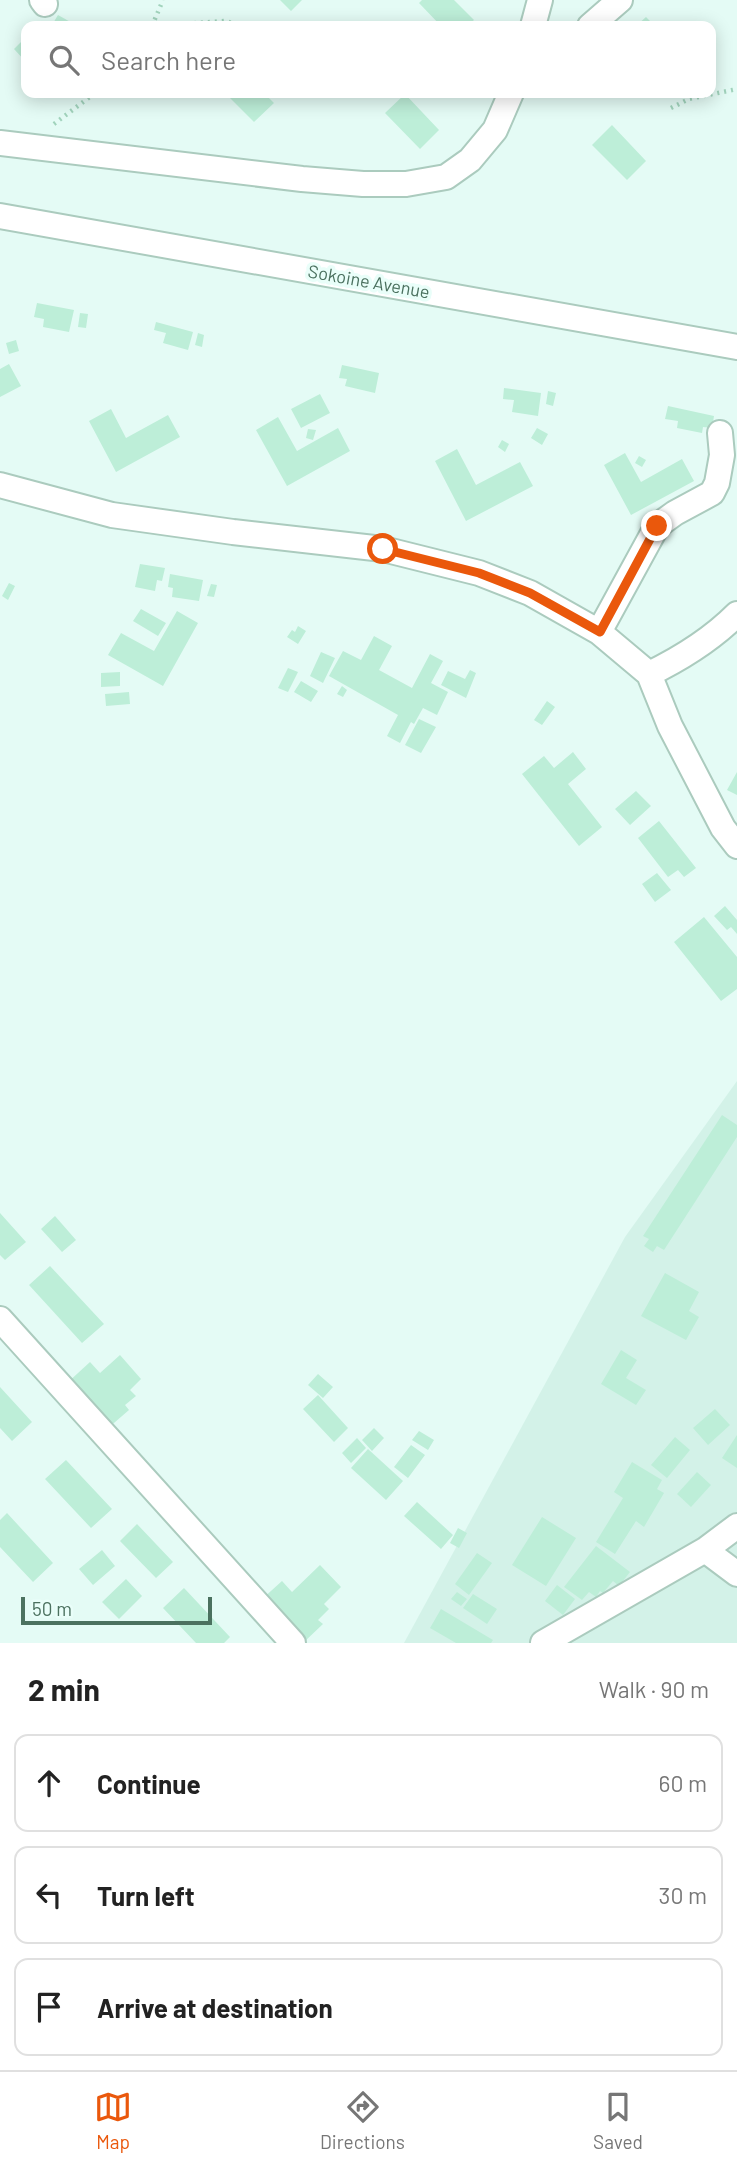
<!DOCTYPE html>
<html lang="en">
<head>
<meta charset="utf-8">
<style>
  :root { --surface:#fff; --page:#f6f6f6; --text:#222; --muted:#767676; --line:#e0e0e0; --accent:#ea580c }
  body { margin:0; font-family:Barlow,sans-serif; background:var(--page); color:var(--text) }
  .scale { position:absolute; left:21px; bottom:18px; width:191px; box-sizing:border-box; padding-left:7px; border:4px solid #4b715f; border-top:0; font-size:19px; line-height:24px; white-space:nowrap; color:#4b715f; -webkit-text-stroke:5px #e9fef9; paint-order:stroke }
  .stop { position:absolute; width:21px; height:21px; margin:-16px; border:5px solid #ea580c; border-radius:50%; background:#fff }
  .stop.end { background:#ea580c; border-color:#fff; box-shadow:0 2px 7px #0008 }
  .list { margin:0; padding:0; list-style:none }
  h2 { display:flex; justify-content:space-between; align-items:center; height:91px; margin:0; padding:0 28px; font-size:30px }
  h2 small { font-size:23px; font-weight:400; color:var(--muted) }
  .list li { display:grid; grid-template-columns:46px 1fr auto; gap:21px; align-items:center; box-sizing:border-box; height:98px; margin:0 14px 14px; padding:0 14px; border:2px solid var(--line); border-radius:14px }
  .list b { display:block; font-size:26px; white-space:nowrap }
  .list em { font-size:23px; font-style:normal; color:var(--muted) }
  .icon { flex:none; width:38px; height:38px; fill:none; stroke:currentColor; stroke-width:2; stroke-linecap:round; stroke-linejoin:round }
  .map { position:relative; flex:none; width:737px; height:1643px; overflow:hidden }
  .search { position:absolute; background:var(--surface); box-shadow:0 4px 18px #0003; left:21px; right:21px; top:21px; height:77px; display:flex; align-items:center; gap:18px; box-sizing:border-box; padding:0 24px; border-radius:14px; color:var(--muted); font-size:26px }
  .sheet { height:427px; background:var(--surface) }
  nav { display:flex; justify-content:space-around; align-items:center; box-sizing:border-box; height:98px; border-top:2px solid var(--line); background:var(--surface); font-size:19px; color:var(--muted) }
  nav a { display:grid; justify-items:center; gap:4px }
  nav .on { color:var(--accent) }
  .map>svg:first-child { display:block }
  .residential { fill:#d3f2e8 }
  .building { fill:#bdeed8 }
  .lines { fill:none; stroke-linecap:round; stroke-linejoin:round }
  .minor-casing { stroke:#abcbbe; stroke-width:28 }
  .path { stroke:#a1d3bc; stroke-width:4.5; stroke-dasharray:2 5; stroke-linecap:butt }
  .minor { stroke:#fff; stroke-width:24 }
  .route { stroke:#ea580c; stroke-width:9 }
  .labels { text-anchor:middle; dominant-baseline:central; stroke-width:7; stroke-linejoin:round; paint-order:stroke }
  .street-label { font-size:18px; fill:#4b715f; stroke:#e9fef9 }
</style>
</head>
<body>
<div class="map">
<svg width="737" height="1643" viewBox="0 0 737 1643">
  <rect width="100%" height="100%" fill="#e4fbf5"/>
  <path class="residential" d="M737,1081V1643H404L625,1237Z"/>
  <path class="building" d="M280,0H302L291,11Z
    M422,0H454L474,20L467,26H441L419,3Z
    M58,15L74,24L73,26L52,25Z
    M646,17L655,26H636Z
    M26,37V62L14,49Z
    M225,93H264L274,103L254,122Z
    M405,94L439,130L420,149L385,113Z
    M612,125L646,161L627,180L592,145Z
    M37,303L74,310L69,332L43,327L44,319L34,317Z
    M80,313L88,314L86,328L78,327Z
    M156,322L193,332L188,350L163,343L166,333L154,330Z
    M198,333L204,335L202,347L195,345Z
    M16,340L19,351L9,354L6,343Z
    M9,364L21,386L0,397V369Z
    M342,365L379,373L375,393L345,386L347,379L339,378Z
    M504,388L541,393L538,416L512,412L514,400L503,399Z
    M548,391L556,393L553,406L546,404Z
    M320,394L330,413L301,428L291,409Z
    M668,406L714,416L712,428L703,427L702,433L677,428L678,421L665,419Z
    M111,409L126,438L168,415L180,437L116,472L89,421Z
    M278,417L297,451L338,428L350,451L287,486L256,430Z
    M537,428L548,434L542,445L531,438Z
    M308,429L316,430L313,440L306,438Z
    M502,440L509,444L505,452L498,447Z
    M457,449L476,485L520,462L533,486L466,521L435,461Z
    M625,453L641,482L682,459L694,481L631,515L604,465Z
    M639,456L646,460L642,467L635,463Z
    M140,564L165,568L162,581L157,580L155,591L135,587Z
    M170,574L203,580L199,601L172,597L173,588L168,587Z
    M9,583L15,586L8,600L2,596Z
    M211,584L217,585L214,597L207,596Z
    M141,609L166,623L158,636L133,621Z
    M177,611L198,623L163,686L108,655L121,633L154,651Z
    M298,626L306,631L298,644L287,637L292,630L295,632Z
    M374,636L392,646L379,670L412,688L430,654L443,661L431,683L448,692L437,715L423,708L414,724L411,722L400,743L387,736L398,715L329,676L343,651L361,660Z
    M321,652L335,658L323,683L310,676Z
    M288,668L298,672L288,692L278,688Z
    M470,670L476,673L466,698L441,685L448,671L465,679Z
    M120,672V686L101,687V673Z
    M301,681L318,691L311,702L294,692Z
    M342,686L347,690L343,697L337,694Z
    M129,692L130,704L106,706L105,694Z
    M547,701L555,707L542,725L534,720Z
    M419,719L436,727L421,753L405,745Z
    M573,752L586,769L568,784L602,827L579,846L522,774L544,756L554,768Z
    M737,772V795L727,790Z
    M636,791L651,806L630,825L615,809Z
    M659,821L696,868L684,877L678,870L668,877L638,838Z
    M657,873L671,890L655,902L642,884Z
    M725,906L737,920V934L731,927L727,930L714,916Z
    M704,917L737,957V989L721,1001L674,942Z
    M722,1115L737,1125V1137L664,1250L657,1246L653,1252L644,1246L649,1239L643,1236Z
    M0,1213L26,1242L5,1260L0,1255Z
    M55,1216L76,1240L62,1252L41,1229Z
    M50,1266L104,1324L82,1343L29,1285Z
    M665,1273L699,1292L689,1311L699,1317L686,1340L641,1316Z
    M621,1350L637,1360L626,1378L646,1390L636,1405L601,1384Z
    M120,1355L141,1379L130,1390L136,1396L125,1405L129,1410L107,1429L66,1384L90,1362L100,1373Z
    M318,1374L333,1387L323,1398L308,1385Z
    M0,1387L32,1422L12,1441L0,1428Z
    M318,1395L348,1428L334,1442L303,1409Z
    M715,1409L730,1425L708,1445L693,1428Z
    M374,1428L384,1438L372,1451L362,1440Z
    M419,1431L434,1440L428,1450L412,1440Z
    M737,1435V1468L722,1458Z
    M675,1437L690,1450L667,1478L651,1465Z
    M357,1438L366,1448L351,1463L342,1453Z
    M411,1445L425,1455L408,1478L394,1467Z
    M368,1449L403,1481L386,1500L351,1468Z
    M66,1460L112,1509L91,1528L45,1479Z
    M632,1462L662,1480L657,1489L664,1493L644,1527L636,1521L615,1554L596,1542L623,1498L614,1492Z
    M697,1472L711,1485L691,1507L677,1494Z
    M417,1502L453,1535L441,1549L404,1516Z
    M7,1513L53,1563L33,1582L0,1547V1520Z
    M542,1517L576,1538L546,1586L512,1565Z
    M137,1524L173,1562L156,1578L120,1541Z
    M458,1528L467,1533L459,1548L450,1543Z
    M596,1546L630,1572L619,1586L613,1581L603,1593L600,1591L596,1597L589,1592L582,1600L564,1587Z
    M102,1550L115,1566L93,1585L79,1569Z
    M477,1553L492,1563L469,1595L455,1584Z
    M320,1565L341,1587L324,1604L329,1609L318,1620L323,1624L303,1643L261,1600L282,1581L292,1592Z
    M126,1579L142,1596L119,1619L102,1602Z
    M557,1585L575,1599L563,1615L545,1601Z
    M184,1588L230,1637L224,1643H196L163,1608Z
    M457,1592L467,1599L461,1606L451,1599Z
    M473,1594L497,1609L487,1624L463,1608Z
    M441,1609L493,1640L491,1643H456L430,1628Z"/>
  <g class="lines">
    <defs>
      <path id="minor" d="M42,0L45,4
        M533,26L540,0
        M590,26L620,0
        M0,143L302,179L363,184H406L446,177L470,160L495,130L511,93
        M0,216L737,347
        M0,485L112,515L233,532L383,549L479,573L530,593L599,632L649,674L670,726L723,828L737,846
        M599,632L657,526L675,513L712,493L717,483L722,455L720,433
        M649,674C682,658 711,640 737,614
        M0,1319L293,1643
        M705,1550L737,1574
        M543,1643L705,1550L737,1526"/>
    </defs>
    <use href="#minor" class="minor-casing"/>
    <path class="path" d="M152,26L225,21L243,26
      M152,26L163,0
      M671,108L689,99L737,89
      M54,124L95,93"/>
    <use href="#minor" class="minor"/>
  </g>
  <g class="lines">
    <path class="route" d="M383,549L479,573L530,593L600,632L657,526"/>
  </g>
  <g class="labels">
    <g class="street-label">
      <text transform="translate(369 281) rotate(10)">Sokoine Avenue</text>
    </g>
  </g>
</svg>
<div class="scale">50 m</div>
<div class="stop" style="left:383px;top:549px"></div>
<div class="stop end" style="left:657px;top:526px"></div>
<div class="search"><svg class="icon" aria-label="search" viewBox="0 0 24 24"><circle cx="10" cy="10" r="6"/><path d="M15 15l6 6"/></svg>Search here</div>
</div>
<section class="sheet">
<h2>2 min<small>Walk · 90 m</small></h2>
<ul class="list">
<li><svg class="icon" aria-label="ahead" viewBox="0 0 24 24"><path d="M12 20V5M6 11l6-6 6 6"/></svg><div><b>Continue</b></div><em>60 m</em></li>
<li><svg class="icon" aria-label="left" viewBox="0 0 24 24"><path d="M17 20v-9H6M10 6l-5 5 5 5"/></svg><div><b>Turn left</b></div><em>30 m</em></li>
<li><svg class="icon" aria-label="arrive" viewBox="0 0 24 24"><path d="M6 21V4h12l-3 4 3 4H6"/></svg><div><b>Arrive at destination</b></div></li>
</ul>
</section>
<nav>
<a class="on"><svg class="icon" aria-label="map" viewBox="0 0 24 24"><path d="M3 6l6-2 6 2 6-2v14l-6 2-6-2-6 2zM9 4v14M15 6v14"/></svg>Map</a>
<a><svg class="icon" aria-label="directions" viewBox="0 0 24 24"><path d="M12 3l9 9-9 9-9-9zM9 14v-3h6M13 9l2 2-2 2"/></svg>Directions</a>
<a><svg class="icon" aria-label="saved" viewBox="0 0 24 24"><path d="M7 4h10v16l-5-4-5 4z"/></svg>Saved</a>
</nav>
</body>
</html>
